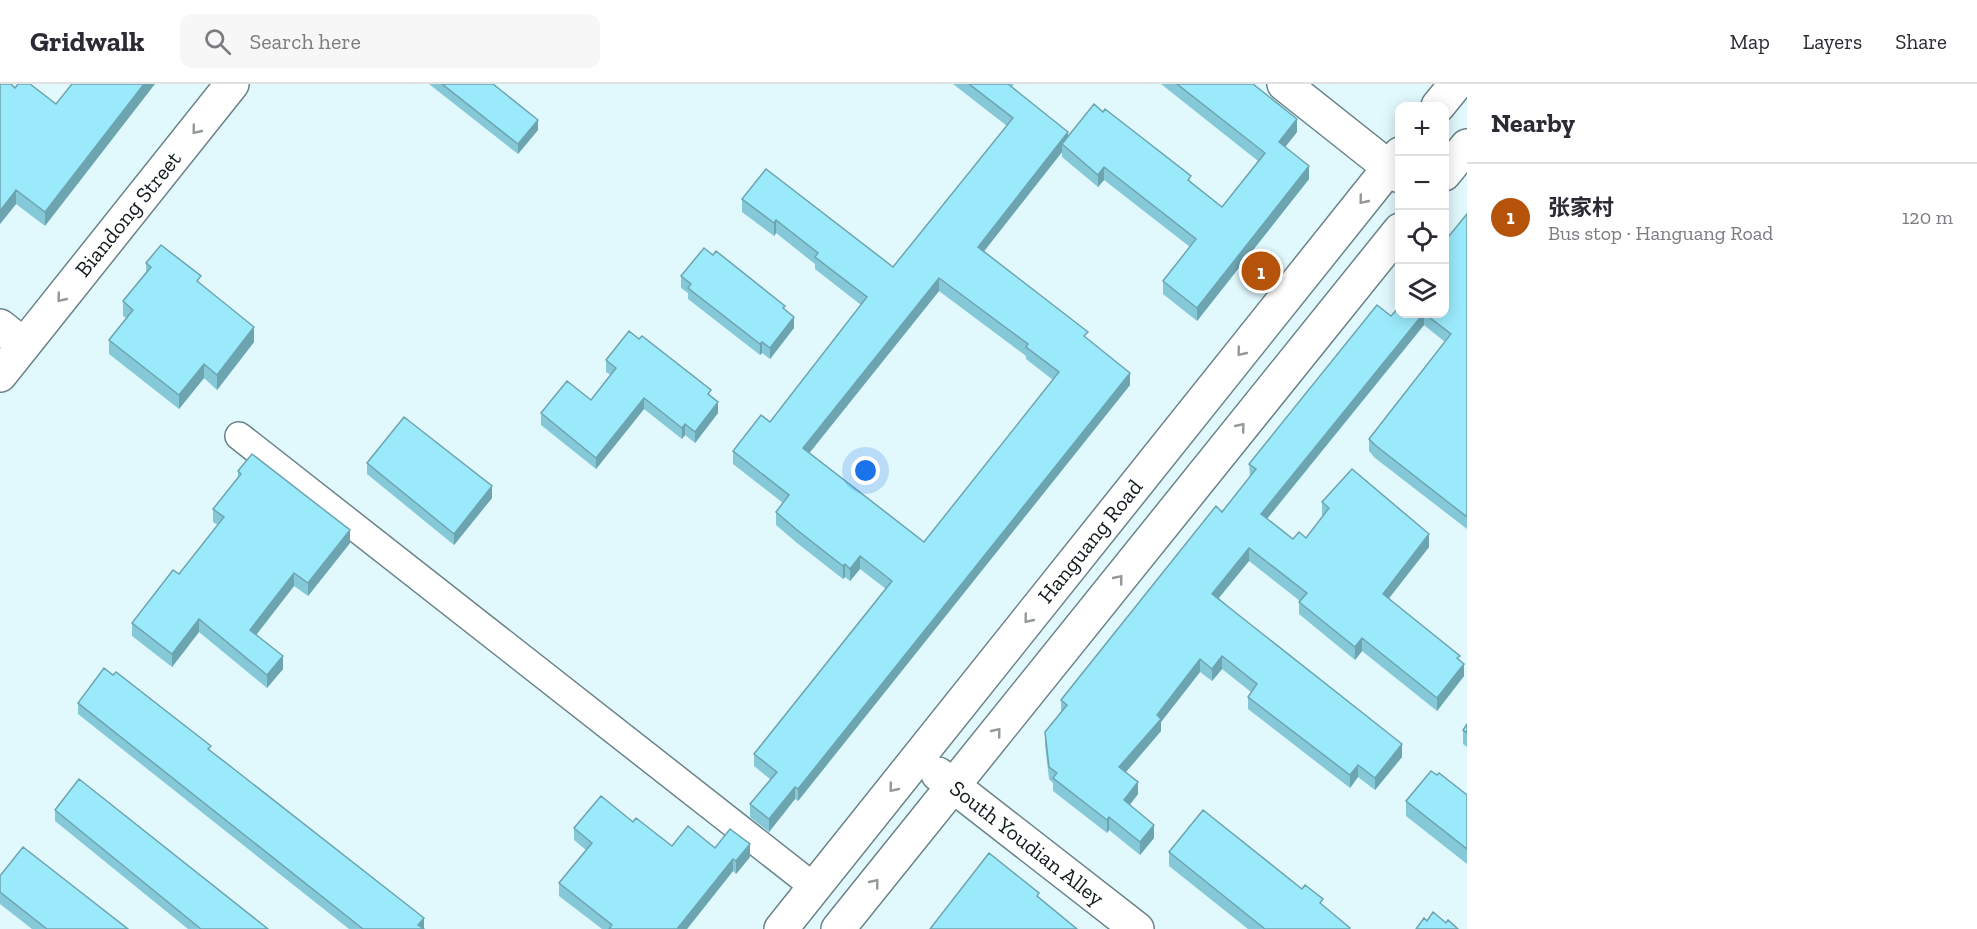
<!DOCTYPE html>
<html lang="en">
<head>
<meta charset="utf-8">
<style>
  :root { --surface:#fff; --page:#f7f7f7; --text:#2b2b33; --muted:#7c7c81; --line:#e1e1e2; --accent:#b45309 }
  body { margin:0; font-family:"Zilla Slab","Noto Sans SC",serif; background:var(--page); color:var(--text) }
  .controls { position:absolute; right:18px; top:18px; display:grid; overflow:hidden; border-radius:12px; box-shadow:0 3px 15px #0003 }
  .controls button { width:54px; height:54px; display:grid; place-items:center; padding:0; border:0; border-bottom:2px solid var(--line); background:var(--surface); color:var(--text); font:30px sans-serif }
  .you { position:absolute; left:866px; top:387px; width:21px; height:21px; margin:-15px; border:4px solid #fff; border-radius:50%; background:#1a73e8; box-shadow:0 0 0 9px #1a73e833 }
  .badge { display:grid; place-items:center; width:39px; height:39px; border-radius:50%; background:var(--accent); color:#fff; font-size:20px; font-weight:700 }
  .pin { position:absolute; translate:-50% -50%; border:3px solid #fff; box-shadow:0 2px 6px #0006 }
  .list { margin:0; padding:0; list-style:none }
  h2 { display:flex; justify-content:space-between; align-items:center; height:78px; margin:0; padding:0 24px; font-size:26px }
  h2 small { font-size:20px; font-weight:400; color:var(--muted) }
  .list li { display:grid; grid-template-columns:39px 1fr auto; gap:18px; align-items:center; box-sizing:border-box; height:108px; padding:0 24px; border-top:2px solid var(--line) }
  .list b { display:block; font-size:22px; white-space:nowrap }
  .list p { margin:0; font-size:20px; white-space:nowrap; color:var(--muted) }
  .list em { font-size:20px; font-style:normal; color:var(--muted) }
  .icon { flex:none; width:33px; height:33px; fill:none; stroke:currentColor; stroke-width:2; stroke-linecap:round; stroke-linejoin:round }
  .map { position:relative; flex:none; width:1467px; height:845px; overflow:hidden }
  header { display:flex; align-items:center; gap:36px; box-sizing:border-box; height:84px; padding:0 30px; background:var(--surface); border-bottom:2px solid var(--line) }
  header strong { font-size:28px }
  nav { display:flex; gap:33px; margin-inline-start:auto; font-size:21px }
  .search { width:420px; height:54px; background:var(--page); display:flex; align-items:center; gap:15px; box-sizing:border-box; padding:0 21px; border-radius:12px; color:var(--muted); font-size:22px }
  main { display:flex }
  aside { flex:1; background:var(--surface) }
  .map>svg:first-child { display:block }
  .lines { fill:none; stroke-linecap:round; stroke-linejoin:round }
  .street-casing { stroke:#698389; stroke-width:30 }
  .secondary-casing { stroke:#698389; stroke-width:36 }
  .street { stroke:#fff; stroke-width:27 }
  .secondary { stroke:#fff; stroke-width:33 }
  .wall { fill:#85c9d9; fill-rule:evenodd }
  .shaded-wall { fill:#6ca4b0 }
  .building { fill:#9beafc; stroke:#6ca4b0; stroke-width:1.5; fill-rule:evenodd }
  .oneway { stroke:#939899 }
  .labels { text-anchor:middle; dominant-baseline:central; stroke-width:5; stroke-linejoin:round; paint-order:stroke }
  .street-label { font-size:22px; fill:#101a1c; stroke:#fff }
</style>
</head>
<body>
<header>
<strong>Gridwalk</strong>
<div class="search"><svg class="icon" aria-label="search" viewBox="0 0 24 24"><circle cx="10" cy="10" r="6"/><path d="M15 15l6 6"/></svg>Search here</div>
<nav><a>Map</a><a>Layers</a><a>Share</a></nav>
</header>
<main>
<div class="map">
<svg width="1467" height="845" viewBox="0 0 1467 845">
  <rect width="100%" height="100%" fill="#e1f8fd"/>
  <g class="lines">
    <defs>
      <path id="street" d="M239,352L814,803"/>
      <path id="secondary" d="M1284,0L1400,92
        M1438,22L1456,0
        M1444,90L1467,62
        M0,242L24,261
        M0,291L232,0
        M938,690L1137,845
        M781,845L1400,70
        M838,845L1400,146"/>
    </defs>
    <use href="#street" class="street-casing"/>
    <use href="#secondary" class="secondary-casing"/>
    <use href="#street" class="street"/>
    <use href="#secondary" class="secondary"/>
  </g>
  <path class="wall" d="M0,0L15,4L56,20L45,142L16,120L0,140Z
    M429,0H493L538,46L518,70Z
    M953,0H1014L1012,3L1068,52L1191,98L1222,123L1258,77L1161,0H1253L1297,48L1285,63L1309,95L1197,237L1163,210V197L1190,163L1104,96L1098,103L1062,73V68L984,167L1088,255L1130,301L798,717L795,715L769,748L750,733V720L771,696L754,682V670L886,505L860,485L850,497L845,493L843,495L797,459L776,441V428L783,419L733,380V367L770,338L861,221L815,185V180L776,149L774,152L742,128V115L893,183L1007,42ZM939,207L1026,272V275L1053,296L924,458L809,369Z
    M1467,130V445L1375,374L1369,367V355L1445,258L1424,241L1267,435L1293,455L1306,454L1323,432L1322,431V418L1429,463L1389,514L1460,576L1464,592L1437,627L1362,567L1355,576L1299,530V518L1300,517L1249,477L1219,514L1402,673L1375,706L1358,693L1350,704L1248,625V613L1251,608L1222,585L1212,597L1200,588L1161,638V647L1126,688L1138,710L1130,721L1154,754L1140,771L1109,746L1107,749L1053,707V699L1049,695L1045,661V648L1061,629V616L1222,428L1250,393L1249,380L1391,232L1400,230H1444Z
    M146,179L201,200L254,258L217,306L204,294L179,325L109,270V256L126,234L123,232V217L146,188Z
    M681,192L785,226L794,244L770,275L762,269L760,271L688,215V209L681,204Z
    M606,276L711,313L718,329L695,359L685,351L682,355L644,325L596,385L541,341V329L591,316L611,291L606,288Z
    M367,379L492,414L454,461L367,390Z
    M238,387L350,459L308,512L294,502L256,551L283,585L267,604L199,548L172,583L132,552V539L179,490L218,441L213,438V425L238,393Z
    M78,619L211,667L424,845H349L78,630Z
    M1467,640V663L1463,660V646Z
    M1467,711V780L1406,732V717Z
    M55,726L268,845H188L55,737Z
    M633,738L672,762L715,764L750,773L736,790L733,787L687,845H602L559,812V799L586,766L574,756V744Z
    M1169,768L1302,805L1350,845H1248L1169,782Z
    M0,792L128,845H32L0,820Z"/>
  <path class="shaded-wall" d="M144,0H155L45,142V128Z
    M1297,35V48L1279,71V58Z
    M538,36V46L518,70V60Z
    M1068,48V61L1062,60V68L978,175V163Z
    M1309,82V95L1197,237V224Z
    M1104,83V96L1098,103V91Z
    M16,106V120L0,140V127Z
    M776,136V149L774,152V139Z
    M939,194V207L803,377V364Z
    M1423,230H1424V241L1261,442V430Z
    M794,233V244L770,275V264Z
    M254,243V258L217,306V291Z
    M762,258V269L760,271V260Z
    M204,280V294L179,325V311Z
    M1130,289V301L798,717V705Z
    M644,314V325L596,385V374Z
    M718,318V329L695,359V348Z
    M685,340V351L682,355V344Z
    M492,402V414L454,461V450Z
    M350,446V459L308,512V499Z
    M1429,450V463L1383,522V510Z
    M1249,464V477L1212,522V510Z
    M860,472V485L850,497V485Z
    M845,480V493L843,495V482Z
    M294,489V502L250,559V546Z
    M199,535V548L172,583V570Z
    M1362,554V567L1355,576V563Z
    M283,572V585L267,604V591Z
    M1222,572V585L1212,597V585Z
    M1200,575V588L1161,638V647L1119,696V683L1157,631Z
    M1464,580V592L1437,627V614Z
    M1402,660V673L1375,706V694Z
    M1358,681V693L1350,704V691Z
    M1138,698V710L1124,728V716Z
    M795,703V715L769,748V735Z
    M1109,733V746L1107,749V736Z
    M1154,741V754L1140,771V758Z
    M750,760V773L736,790V777Z
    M733,775V787L687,845H677Z
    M424,834V845L418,841Z"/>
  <path class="building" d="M0,0H11L15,4L18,0H30L56,20L72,0H144L45,128L16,106L0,127Z
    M442,0H493L538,36L518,60Z
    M969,0H1008L1068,48L978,163L1088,248L1084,252L1130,289L798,705L795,703L769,735L750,720L777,688L754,670L892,497L860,472L850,485L845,480L843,482L797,446L776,428L789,411L733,367L761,331L770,338L867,213L815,173L818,169L776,136L774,139L742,115L766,85L893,183L1013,34ZM939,194L1028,260L1026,263L1059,288L924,458L803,364Z
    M1177,0H1253L1297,35L1279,58L1309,82L1197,224L1163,197L1196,155L1104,83L1098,91L1062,60L1094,20L1103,28L1105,25L1191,92L1188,96L1222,123L1265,69Z
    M1467,130V433L1375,361L1369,355L1451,250L1425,230H1444V158Z
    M161,161L201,192L197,197L254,243L217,291L204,280L179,311L109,256L133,226L123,217L151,183L146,179Z
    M704,164L713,171L716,167L785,222L783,224L794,233L770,264L762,258L760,260L688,204L691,200L681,192Z
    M1377,221L1391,232L1400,222V230H1423L1261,430L1293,455L1299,448L1306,454L1329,424L1322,418L1352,385L1429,450L1383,510L1460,572L1457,574L1464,580L1437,614L1362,554L1355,563L1299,518L1307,509L1249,464L1212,510L1402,660L1375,694L1358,681L1350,691L1248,613L1257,600L1222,572L1212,585L1200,575L1157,631L1161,635L1119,683L1138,698L1124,716L1154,741L1140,758L1109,733L1107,736L1053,694L1057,689L1049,683L1045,648L1067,621L1061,616L1216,422L1222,428L1256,385L1249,380Z
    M629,247L639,255L642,252L711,306L708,310L718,318L695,348L685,340L682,344L644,314L596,374L541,329L567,297L591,316L616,284L606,276Z
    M404,333L492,402L454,450L367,379Z
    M252,370L350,446L308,499L294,489L250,546L283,572L267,591L199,535L172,570L132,539L173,486L179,490L224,433L213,425L241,390L238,387Z
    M104,584L113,591L116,588L211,662L208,665L230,682L424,834L418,841L424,845H363L78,619Z
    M1467,640V649L1463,646Z
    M1431,687L1437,691L1439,689L1467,711V765L1406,717Z
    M79,695L268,845H201L55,726Z
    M601,712L633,738L636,734L672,762L688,742L715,764L730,745L750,760L736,777L733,775L677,845H609L612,841L559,799L592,759L574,744Z
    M1203,726L1302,805L1305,801L1323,815L1320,819L1350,844L1349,845H1265L1169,768Z
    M23,763L128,845H47L0,808V792Z
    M989,769L1039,809L1037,812L1077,845H930Z
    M1433,828L1446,839L1448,836L1458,845H1416L1424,834L1427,837Z"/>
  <defs><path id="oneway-chevron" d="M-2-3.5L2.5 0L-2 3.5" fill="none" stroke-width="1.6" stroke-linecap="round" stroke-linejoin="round" transform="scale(1.5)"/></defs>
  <g class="oneway">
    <use href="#oneway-chevron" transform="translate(196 46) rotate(129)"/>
    <use href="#oneway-chevron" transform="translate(1363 116) rotate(129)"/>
    <use href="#oneway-chevron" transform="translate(61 214) rotate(129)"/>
    <use href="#oneway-chevron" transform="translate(1241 268) rotate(129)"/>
    <use href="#oneway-chevron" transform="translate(1241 343) rotate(-51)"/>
    <use href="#oneway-chevron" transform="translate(1119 495) rotate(-51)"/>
    <use href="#oneway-chevron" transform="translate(1028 535) rotate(129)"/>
    <use href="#oneway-chevron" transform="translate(997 648) rotate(-51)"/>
    <use href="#oneway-chevron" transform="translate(893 704) rotate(129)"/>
    <use href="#oneway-chevron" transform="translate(875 799) rotate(-51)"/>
  </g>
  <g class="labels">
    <g class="street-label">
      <text transform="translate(128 130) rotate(-51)">Biandong Street</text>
      <text transform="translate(1090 457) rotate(-51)">Hanguang Road</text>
      <text transform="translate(1027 759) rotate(38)">South Youdian Alley</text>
    </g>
  </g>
</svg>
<div class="controls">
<button>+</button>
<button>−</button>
<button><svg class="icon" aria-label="locate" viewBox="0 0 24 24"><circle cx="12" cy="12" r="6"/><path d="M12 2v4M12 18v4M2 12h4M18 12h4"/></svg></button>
<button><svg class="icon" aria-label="layers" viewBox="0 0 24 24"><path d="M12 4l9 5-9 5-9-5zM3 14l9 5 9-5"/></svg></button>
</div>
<div class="you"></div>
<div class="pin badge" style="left:1261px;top:187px">1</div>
</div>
<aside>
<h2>Nearby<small></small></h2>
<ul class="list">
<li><span class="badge">1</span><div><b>张家村</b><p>Bus stop · Hanguang Road</p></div><em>120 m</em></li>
</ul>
</aside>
</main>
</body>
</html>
